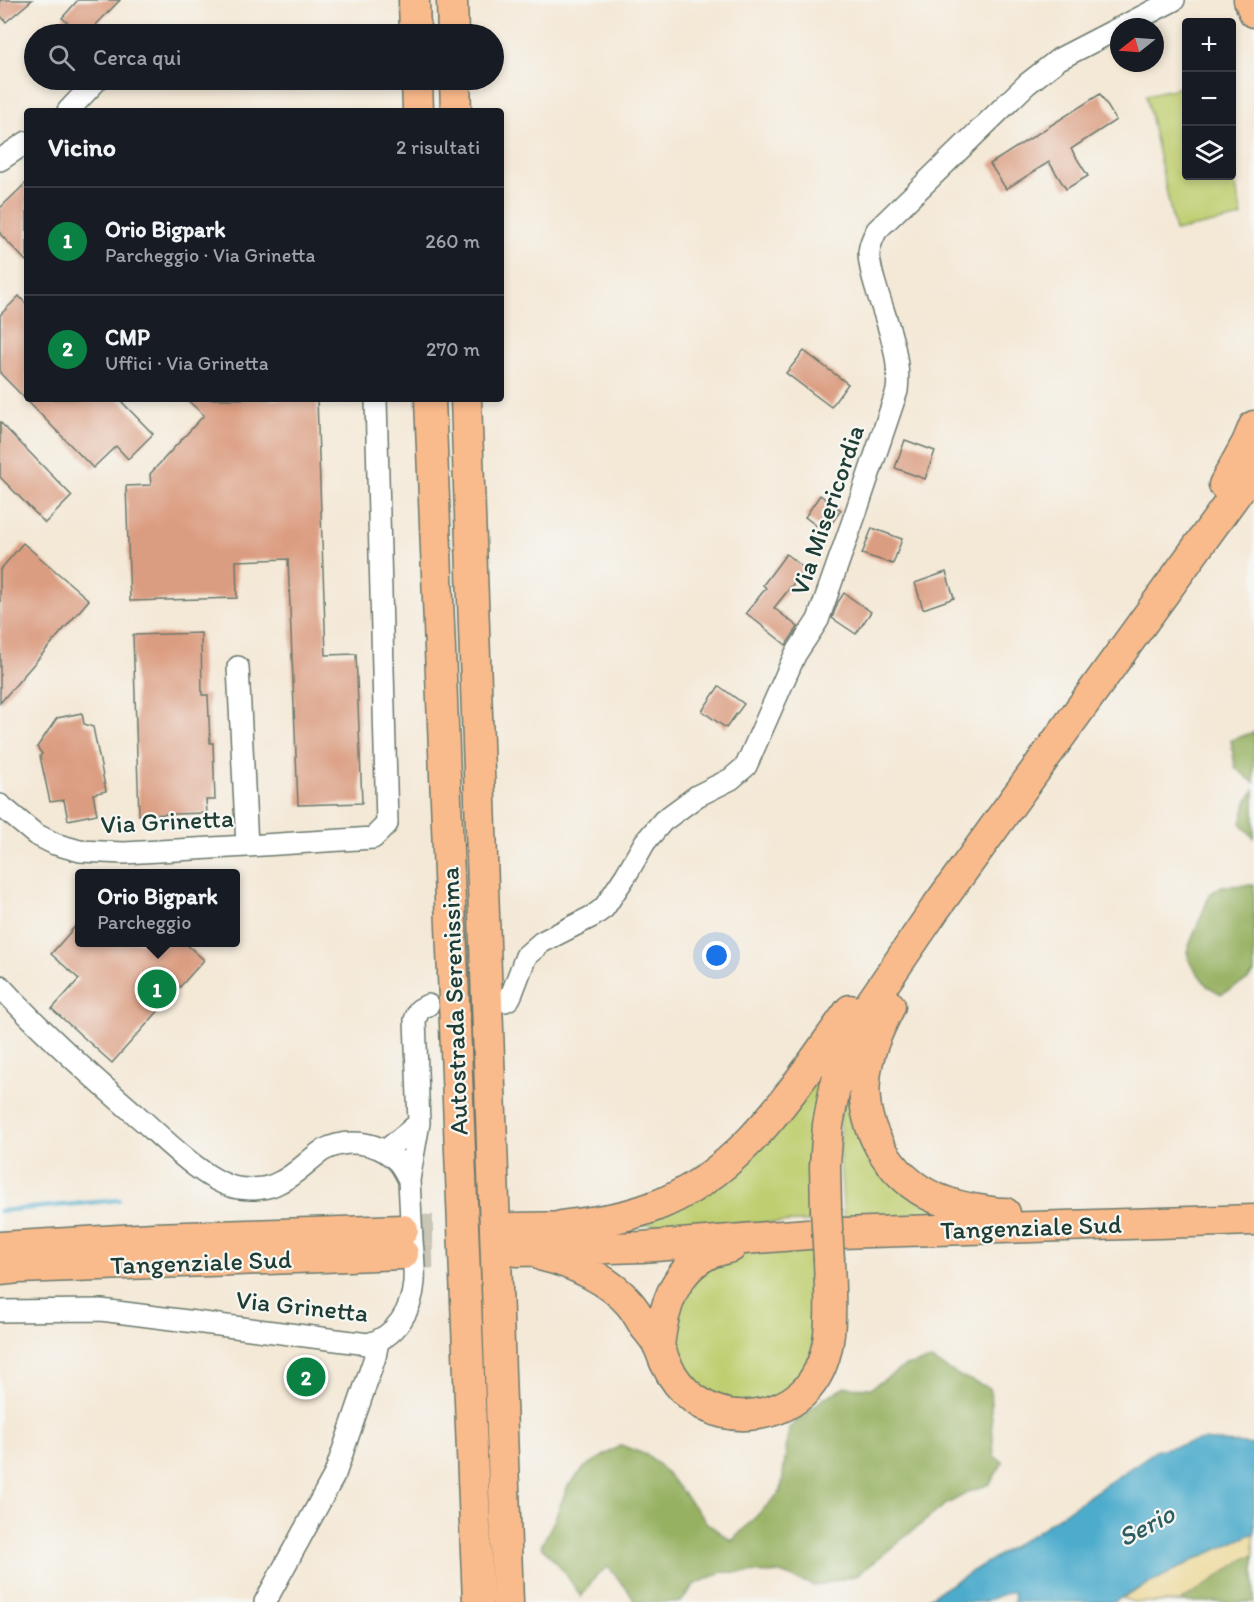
<!DOCTYPE html>
<html lang="it">
<head>
<meta charset="utf-8">
<style>
  :root { --surface:#171b24; --page:#20242c; --text:#f1f3f6; --muted:#9ea1a6; --line:#363941; --accent:#0b8043 }
  body { margin:0; font-family:Itim,sans-serif; background:var(--page); color:var(--text) }
  .controls { position:absolute; right:18px; top:18px; display:grid; overflow:hidden; border-radius:6px; box-shadow:0 3px 9px #0003 }
  .controls button { width:54px; height:54px; display:grid; place-items:center; padding:0; border:0; border-bottom:2px solid var(--line); background:var(--surface); color:var(--text); font:30px sans-serif }
  .compass { position:absolute; left:1110px; top:18px; width:54px; height:54px; border-radius:50%; background:var(--surface); box-shadow:0 3px 9px #0003; rotate:253deg }
  .you { position:absolute; left:717px; top:956px; width:21px; height:21px; margin:-15px; border:4px solid #fff; border-radius:50%; background:#1a73e8; box-shadow:0 0 0 9px #1a73e833 }
  .badge { display:grid; place-items:center; width:39px; height:39px; border-radius:50%; background:var(--accent); color:#fff; font-size:20px; font-weight:700 }
  .pin { position:absolute; translate:-50% -50%; border:3px solid #fff; box-shadow:0 2px 6px #0006 }
  .popup { position:absolute; left:75px; top:869px; width:165px; height:78px; box-sizing:border-box; display:grid; place-content:center; border-radius:6px; background:var(--surface); filter:drop-shadow(0 2px 4px #0005); font-size:20px; white-space:nowrap; color:var(--muted) }
  .popup b { font-size:22px; color:var(--text) }
  .popup::after { content:''; position:absolute; left:50%; top:100%; margin-left:-12px; border:12px solid transparent; border-top-color:var(--surface) }
  .list { margin:0; padding:0; list-style:none }
  h2 { display:flex; justify-content:space-between; align-items:center; height:78px; margin:0; padding:0 24px; font-size:26px }
  h2 small { font-size:20px; font-weight:400; color:var(--muted) }
  .list li { display:grid; grid-template-columns:39px 1fr auto; gap:18px; align-items:center; box-sizing:border-box; height:108px; padding:0 24px; border-top:2px solid var(--line) }
  .list b { display:block; font-size:22px; white-space:nowrap }
  .list p { margin:0; font-size:20px; white-space:nowrap; color:var(--muted) }
  .list em { font-size:20px; font-style:normal; color:var(--muted) }
  .icon { flex:none; width:33px; height:33px; fill:none; stroke:currentColor; stroke-width:2; stroke-linecap:round; stroke-linejoin:round }
  .map { position:relative; flex:none; width:1254px; height:1602px; overflow:hidden }
  .search { position:absolute; background:var(--surface); box-shadow:0 3px 9px #0003; left:24px; top:24px; width:480px; height:66px; display:flex; align-items:center; gap:15px; box-sizing:border-box; padding:0 21px; border-radius:33px; color:var(--muted); font-size:22px }
  .panel { position:absolute; background:var(--surface); box-shadow:0 3px 9px #0003; left:24px; top:108px; width:480px; height:294px; border-radius:6px }
  .map>svg:first-child { display:block }
  .green { fill:#bfce70; stroke:#6f8652; stroke-width:1.5 }
  .forest { fill:#97b162; stroke:#5b774b; stroke-width:1.5 }
  .sand { fill:#eeda9e; stroke:#868c69; stroke-width:1.5 }
  .water { fill:#4daccc; stroke:#367480; stroke-width:1.5 }
  .lines { fill:none; stroke-linecap:round; stroke-linejoin:round }
  .stream { stroke:#4daccc; stroke-width:4.5 }
  .building { fill:#db9d81 }
  .highway-tunnel { stroke:#c9c6b6; stroke-width:30; stroke-dasharray:30 15; stroke-linecap:butt }
  .minor-casing { stroke:#6a796d; stroke-width:24 }
  .highway-casing { stroke:#6a796d; stroke-width:33 }
  .minor { stroke:#fff; stroke-width:21 }
  .highway { stroke:#fabb8c; stroke-width:30 }
  .highway-bridge-casing { stroke:#6a796d; stroke-width:33; stroke-linecap:butt }
  .highway-bridge { stroke:#fabb8c; stroke-width:30 }
  .labels { text-anchor:middle; dominant-baseline:central; stroke-width:4.5; stroke-linejoin:round; paint-order:stroke }
  .street-label { font-size:26px; fill:#1f3d34; stroke:#f6f6f2 }
  .water-label { font-size:27px; font-style:italic; fill:#2d5e62; stroke:#f6f6f2 }
</style>
</head>
<body>
<div class="map">
<svg width="1254" height="1602" viewBox="0 0 1254 1602">
  <rect width="100%" height="100%" fill="#f6f6f2"/>
  <filter id="ink" filterUnits="userSpaceOnUse"><feTurbulence type="fractalNoise" baseFrequency=".0167" numOctaves="2"/><feDisplacementMap in="SourceGraphic" scale="12" xChannelSelector="R" yChannelSelector="G"/><feConvolveMatrix kernelMatrix="1 2 1 2 8 2 1 2 1" color-interpolation-filters="sRGB"/></filter>
  <filter id="wash" filterUnits="userSpaceOnUse"><feTurbulence type="fractalNoise" baseFrequency=".008" numOctaves="4" result="noise"/><feDisplacementMap in="SourceGraphic" scale="24" xChannelSelector="R" yChannelSelector="G"/><feGaussianBlur stdDeviation="1.35" result="paint"/><feColorMatrix in="noise" values="0 0 0 0 0 0 0 0 0 0 0 0 0 0 0 0 0 1.4 0 .05"/><feComposite in="paint" operator="in"/></filter>
  <g filter="url(#wash)">
    <rect width="100%" height="100%" fill="#f4e8d6"/>
    <path class="green" d="M1186,86V176H1232V166L1242,217L1175,231L1146,95Z
      M826,1059L811,1160L810,1222L639,1225Z
      M851,1071L866,1134L963,1218L844,1221L840,1158V1120Z
      M812,1250L817,1317L809,1371L781,1397L741,1406L698,1390L669,1341L689,1276L745,1251Z"/>
    <path class="forest" d="M1254,732V783L1235,767L1231,740Z
      M1254,790V838L1241,823L1246,803Z
      M1254,885V973L1247,981L1221,994L1207,986L1190,963L1187,951L1210,894L1222,886Z
      M931,1360L960,1376L990,1388L994,1456L1003,1462L990,1484L971,1491L945,1505L857,1575L815,1586L780,1573L721,1572L694,1585L681,1602H635L627,1589L608,1567L596,1576L581,1597L566,1574L541,1546L554,1521L568,1486L585,1467L621,1445L649,1456L667,1473L707,1523L732,1541L781,1491L789,1428L824,1398L845,1387L871,1388L905,1366Z
      M1254,1555V1602H1180L1246,1558Z"/>
    <path class="sand" d="M1254,1533V1555L1246,1558L1180,1602H1133L1122,1598L1196,1559Z"/>
    <path class="water" d="M1203,1440L1254,1445V1533L1196,1559L1113,1602H1013L1015,1599L1013,1591L983,1602H922L1033,1534L1157,1450Z"/>
    <g class="lines">
      <path class="stream" d="M0,1211L119,1200"/>
    </g>
    <g id="blocks">
      <path class="building" d="M0,0H32L6,22L0,15Z
        M78,0H120L87,34H82L62,18Z
        M1100,94L1116,120L1071,149L1088,176L1066,189L1049,162L1006,189L990,164Z
        M27,182V262L0,234V208Z
        M19,296L27,305V399H119L153,434L128,459L116,446L93,468L0,373V315Z
        M804,351L848,384L831,407L786,373Z
        M186,399H317L326,655L356,654L362,803L298,805L288,559L236,561L237,598L130,601L126,486L151,485L150,474L204,415Z
        M0,422L72,496L45,523L0,477Z
        M905,440L935,451L925,479L895,468Z
        M820,495L841,510L825,532L805,517Z
        M872,528L902,539L893,564L862,554Z
        M23,543L89,600L0,703V570Z
        M786,554L805,569L774,608L798,627L786,645L746,613L766,588L763,585Z
        M946,572L954,598L923,609L915,583Z
        M844,593L871,612L856,634L832,618L838,602Z
        M201,633L202,695H208L210,743H213L215,800H206L207,813L139,815L133,635Z
        M719,686L744,704L726,728L702,711Z
        M82,713L84,724L93,727L106,791L93,794L97,814L68,820L64,800L50,802L40,756L42,754L37,747L57,718Z
        M79,922V942H184L204,960L112,1063L52,1009L79,979L51,954Z"/>
    </g>
  </g>
  <g filter="url(#ink)">
    <use href="#blocks" fill-opacity="0" stroke="#6a796d" stroke-width="1.5"/>
    <g class="lines">
      <path class="highway-tunnel" d="M403,1230L489,1229
        M403,1254L490,1252"/>
      <defs>
        <path id="minor" d="M1122,27L1174,0
          M68,111L97,80
          M0,160L27,142
          M0,805L35,834L55,844L80,851L124,853L247,846L238,667
          M247,846L373,838L387,824L376,399
          M0,986C44,1034 93,1078 142,1120C166,1141 207,1183 238,1188C251,1190 267,1189 278,1183C295,1176 307,1161 322,1151C344,1138 375,1141 394,1158C401,1163 405,1172 409,1180C410,1200 411,1220 412,1240C413,1254 415,1268 414,1282C412,1310 396,1337 368,1344L101,1310L0,1311
          M505,1001L509,999L512,993L526,956L542,942L593,916L604,908L626,875L645,842L663,821L697,796L731,779L746,766L795,655L818,620L856,512L897,391C901,357 888,326 878,294C874,281 869,267 869,252C870,244 873,237 877,230L1027,84L1059,59L1119,28
          M419,1123L415,1020L419,1010L428,1005
          M385,1151L419,1123L409,1180
          M265,1602L335,1474L375,1357L378,1341"/>
        <path id="highway" d="M414,0L415,34
          M452,0L453,34
          M1249,0L1254,12
          M417,80L418,111
          M455,80L456,111
          M430,399L478,1602
          M466,399L508,1602
          M1224,485L1247,443L1254,426
          M890,1006C878,1030 867,1053 865,1080C860,1133 896,1186 946,1202C956,1206 967,1208 978,1210C987,1211 996,1213 1005,1213
          M826,1209L825,1166L828,1125L835,1087L845,1053L864,1013L935,909L1254,469
          M561,1226C591,1222 621,1219 650,1208C744,1174 794,1087 850,1010
          M513,1228L580,1227
          M0,1247L154,1238L403,1230
          M517,1251L642,1247L808,1234L1254,1220
          M543,1256C573,1263 610,1280 630,1304C636,1311 640,1319 645,1327C650,1333 655,1339 658,1345C661,1351 663,1357 665,1362C671,1375 681,1389 693,1398C711,1412 734,1418 757,1414C774,1412 789,1405 802,1394C838,1360 830,1305 829,1260
          M0,1270L19,1268L403,1254
          M659,1346C663,1310 673,1272 708,1254C715,1251 724,1249 731,1247"/>
      </defs>
      <use href="#minor" class="minor-casing"/>
      <use href="#highway" class="highway-casing"/>
      <use href="#minor" class="minor"/>
      <use href="#highway" class="highway"/>
      <defs>
        <path id="highway-bridge" d="M826,1209L829,1260"/>
      </defs>
      <use href="#highway-bridge" class="highway-bridge-casing"/>
      <use href="#highway-bridge" class="highway-bridge"/>
    </g>
  </g>
  <g class="labels">
    <g class="street-label">
      <text transform="translate(827 510) rotate(-71)">Via Misericordia</text>
      <text transform="translate(167 821) rotate(-3)">Via Grinetta</text>
      <text transform="translate(454 1001) rotate(-92)">Autostrada Serenissima</text>
      <text transform="translate(1031 1227) rotate(-2)">Tangenziale Sud</text>
      <text transform="translate(201 1262) rotate(-2)">Tangenziale Sud</text>
      <text transform="translate(302 1306) rotate(6)">Via Grinetta</text>
    </g>
    <g class="water-label">
      <text transform="translate(1146 1525) rotate(-28)">Serio</text>
    </g>
  </g>
</svg>
<div class="controls">
<button>+</button>
<button>−</button>
<button><svg class="icon" aria-label="layers" viewBox="0 0 24 24"><path d="M12 4l9 5-9 5-9-5zM3 14l9 5 9-5"/></svg></button>
</div>
<svg class="compass" viewBox="-18 -18 36 36"><path d="M0-13l5 13h-10z" fill="#e53935"/><path d="M0 13l5-13h-10z" fill="#9ea1a6"/></svg>
<div class="you"></div>
<div class="pin badge" style="left:157px;top:989px">1</div>
<div class="popup"><b>Orio Bigpark</b>Parcheggio</div>
<div class="pin badge" style="left:306px;top:1377px">2</div>
<div class="search"><svg class="icon" aria-label="search" viewBox="0 0 24 24"><circle cx="10" cy="10" r="6"/><path d="M15 15l6 6"/></svg>Cerca qui</div>
<section class="panel">
<h2>Vicino<small>2 risultati</small></h2>
<ul class="list">
<li><span class="badge">1</span><div><b>Orio Bigpark</b><p>Parcheggio · Via Grinetta</p></div><em>260 m</em></li>
<li><span class="badge">2</span><div><b>CMP</b><p>Uffici · Via Grinetta</p></div><em>270 m</em></li>
</ul>
</section>
</div>
</body>
</html>
